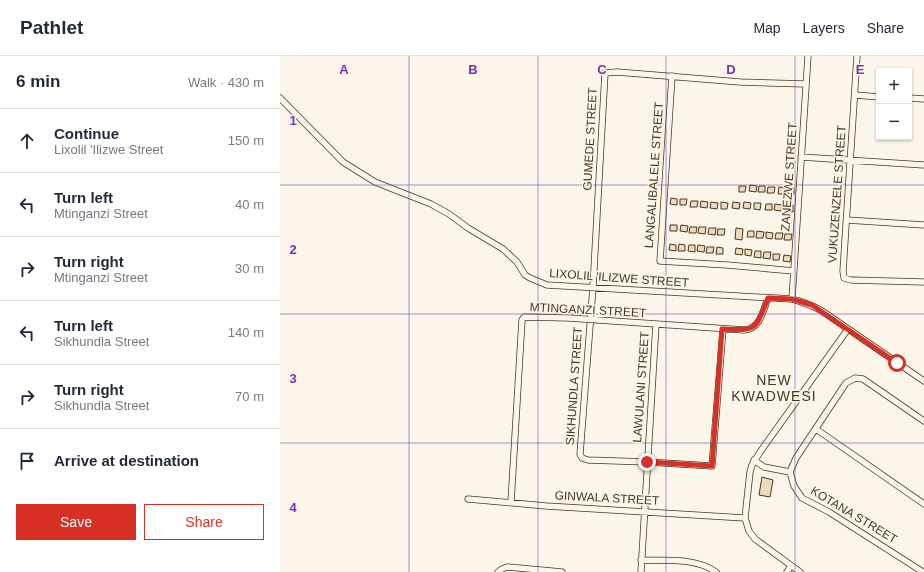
<!DOCTYPE html>
<html lang="en">
<head>
<meta charset="utf-8">
<style>
  :root { --surface:#fff; --page:#f2f2f3; --text:#1f2937; --muted:#747a83; --line:#e0e1e3; --accent:#d93025 }
  body { margin:0; font-family:Arial,sans-serif; background:var(--page); color:var(--text) }
  .controls { position:absolute; right:12px; top:12px; display:grid; overflow:hidden; border-radius:0px; box-shadow:0 1px 3px #0004 }
  .controls button { width:36px; height:36px; display:grid; place-items:center; padding:0; border:0; border-bottom:1px solid var(--line); background:var(--surface); color:var(--text); font:20px sans-serif }
  .stop { position:absolute; width:12px; height:12px; margin:-9px; border:3px solid #d93025; border-radius:50%; background:#fff }
  .stop.end { background:#d93025; border-color:#fff; box-shadow:0 1px 4px #0008 }
  .list { margin:0; padding:0; list-style:none }
  h2 { display:flex; justify-content:space-between; align-items:center; height:52px; margin:0; padding:0 16px; font-size:17px }
  h2 small { font-size:13px; font-weight:400; color:var(--muted) }
  .list li { display:grid; grid-template-columns:26px 1fr auto; gap:12px; align-items:center; box-sizing:border-box; height:64px; padding:0 16px; border-top:1px solid var(--line) }
  .list b { display:block; font-size:15px; white-space:nowrap }
  .list p { margin:0; font-size:13px; white-space:nowrap; color:var(--muted) }
  .list em { font-size:13px; font-style:normal; color:var(--muted) }
  .actions { display:flex; gap:8px; padding:12px 16px }
  .actions a { flex:1; padding:9px 0; border:1px solid var(--accent); border-radius:0px; text-align:center; font-size:14px; color:var(--accent) }
  .actions .main { background:var(--accent); color:#fff }
  .icon { flex:none; width:22px; height:22px; fill:none; stroke:currentColor; stroke-width:2; stroke-linecap:round; stroke-linejoin:round }
  .map { position:relative; flex:none; width:644px; height:516px; overflow:hidden }
  header { display:flex; align-items:center; gap:24px; box-sizing:border-box; height:56px; padding:0 20px; background:var(--surface); border-bottom:1px solid var(--line) }
  header strong { font-size:19px }
  nav { display:flex; gap:22px; margin-inline-start:auto; font-size:14px }
  main { display:flex }
  aside { flex:1; background:var(--surface) }
  .map>svg:first-child { display:block }
  .building { fill:#ecdcbc; stroke:#4a3520 }
  .lines { fill:none; stroke-linecap:round; stroke-linejoin:round }
  .minor-casing { stroke:#4a3520; stroke-width:7 }
  .minor { stroke:#fbf6e9; stroke-width:5.5 }
  .route { stroke:#d93025; stroke-width:5 }
  .grid { fill:none; stroke:#7b2cbf; stroke-width:1; stroke-opacity:0.55 }
  .labels { text-anchor:middle; dominant-baseline:central; stroke-width:3; stroke-linejoin:round; paint-order:stroke }
  .street-label { font-size:12px; fill:#4a3520; stroke:#fbf6e9 }
  .quarter-label { font-size:14px; letter-spacing:1px; fill:#4a3520; stroke:#fbf6e9 }
  .grid-label { font-size:13px; text-anchor:middle; font-weight:bold; fill:#7b2cbf; stroke:#fbf6e9; stroke-width:3; stroke-linejoin:round; paint-order:stroke }
</style>
</head>
<body>
<header>
<strong>Pathlet</strong>
<nav><a>Map</a><a>Layers</a><a>Share</a></nav>
</header>
<main>
<aside>
<h2>6 min<small>Walk · 430 m</small></h2>
<ul class="list">
<li><svg class="icon" aria-label="ahead" viewBox="0 0 24 24"><path d="M12 20V5M6 11l6-6 6 6"/></svg><div><b>Continue</b><p>Lixolil 'Ilizwe Street</p></div><em>150 m</em></li>
<li><svg class="icon" aria-label="left" viewBox="0 0 24 24"><path d="M17 20v-9H6M10 6l-5 5 5 5"/></svg><div><b>Turn left</b><p>Mtinganzi Street</p></div><em>40 m</em></li>
<li><svg class="icon" aria-label="right" viewBox="0 0 24 24"><path d="M7 20v-9h11M14 6l5 5-5 5"/></svg><div><b>Turn right</b><p>Mtinganzi Street</p></div><em>30 m</em></li>
<li><svg class="icon" aria-label="left" viewBox="0 0 24 24"><path d="M17 20v-9H6M10 6l-5 5 5 5"/></svg><div><b>Turn left</b><p>Sikhundla Street</p></div><em>140 m</em></li>
<li><svg class="icon" aria-label="right" viewBox="0 0 24 24"><path d="M7 20v-9h11M14 6l5 5-5 5"/></svg><div><b>Turn right</b><p>Sikhundla Street</p></div><em>70 m</em></li>
<li><svg class="icon" aria-label="arrive" viewBox="0 0 24 24"><path d="M6 21V4h12l-3 4 3 4H6"/></svg><div><b>Arrive at destination</b></div></li>
</ul>
<div class="actions"><a class="main">Save</a><a>Share</a></div>
</aside>
<div class="map">
<svg width="644" height="516" viewBox="0 0 644 516">
  <rect width="100%" height="100%" fill="#fbf6e9"/>
  <path class="building" d="M470,129L477,130L476,136L469,135Z
    M459,130H466L465,136H459Z
    M479,130H485V136H478Z
    M488,131H495L494,137H487Z
    M499,131L505,132V138H498Z
    M507,131L514,132V138L507,137Z
    M391,142L397,143V149L390,148Z
    M400,143H407L406,149H400Z
    M411,145H418L417,151H410Z
    M421,145L428,146L427,152L420,151Z
    M431,146L438,147L437,153L430,152Z
    M441,146L448,147L447,153H441Z
    M453,146L460,147L459,153L452,152Z
    M464,146L471,147L470,153L463,152Z
    M474,147H481L480,154L474,153Z
    M486,148H492V154H485Z
    M495,148L502,149L501,155L494,154Z
    M507,149H513V156L506,155Z
    M390,169H397V175H390Z
    M401,169L408,170L407,176L400,175Z
    M410,171H417L416,177H409Z
    M419,171H426L425,178L418,177Z
    M429,172H436L435,179L428,178Z
    M456,172L463,173L462,184L455,183Z
    M438,173H445L444,179H437Z
    M468,175H474V181H467Z
    M477,175L484,176L483,182H476Z
    M486,176L493,177L492,183L486,182Z
    M496,177H503L502,183H495Z
    M505,178H512L511,184H504Z
    M390,188L396,189V195L389,194Z
    M399,188L405,189V195H398Z
    M409,189H415V196L408,195Z
    M418,189L425,190L424,196L417,195Z
    M427,191H434L433,197H426Z
    M437,191L443,192V198H436Z
    M456,192L463,193L462,199L455,198Z
    M465,193L472,194L471,200L465,199Z
    M475,195H481V202L474,201Z
    M484,196H491L490,203L483,202Z
    M493,198H500L499,204H493Z
    M504,199L511,200L510,206L503,205Z
    M482,421L493,424L490,441L479,439Z"/>
  <g class="lines">
    <defs>
      <path id="minor" d="M577,0L563,215L564,222L571,224L644,226
        M392,20L380,205L447,209L514,215
        M575,39L599,41
        M0,42L63,106L95,126L151,148L169,158L188,172L223,193L237,206L245,219L250,222L267,229L512,243C523,246 532,249 542,255L644,325
        M629,42L644,43
        M521,101L644,109
        M567,164L644,169
        M512,243L528,0
        M443,273L432,410L367,406L308,404L302,402L300,398L313,231L325,17L337,16L460,26L526,28
        M536,373L644,448
        M474,404L484,411L510,416
        M188,443L266,450L465,462
        M231,446L242,264L244,261L289,262L464,274C480,273 483,255 488,242
        M361,504C385,505 415,501 436,516
        M218,516L222,513L227,511L282,516
        M361,516L376,268
        M507,516L511,510
        M520,516L475,483L469,475L465,462L470,416L472,409L480,396L568,273
        M643,516L549,456L522,442L514,430L510,416L516,402L566,327L575,322L583,323L644,365"/>
    </defs>
    <use href="#minor" class="minor-casing"/>
    <use href="#minor" class="minor"/>
  </g>
  <g class="lines">
    <path class="route" d="M367,406L432,410L442,273C478,275 475,274 488,242L512,243L532,249L617,307"/>
  </g>
  <path class="grid" d="M129,0V516M258,0V516M386,0V516M515,0V516M0,129H644M0,258H644M0,387H644"/>
  <g class="labels">
    <g class="street-label">
      <text transform="translate(310 83) rotate(-87)">GUMEDE STREET</text>
      <text transform="translate(374 119) rotate(-86)">LANGALIBALELE STREET</text>
      <text transform="translate(509 121) rotate(-86)">ZANEZWE STREET</text>
      <text transform="translate(557 138) rotate(-86)">VUKUZENZELE STREET</text>
      <text transform="translate(339 222) rotate(4)">LIXOLIL 'ILIZWE STREET</text>
      <text transform="translate(308 254) rotate(3)">MTINGANZI STREET</text>
      <text transform="translate(294 330) rotate(-86)">SIKHUNDLA STREET</text>
      <text transform="translate(361 331) rotate(-86)">LAWULANI STREET</text>
      <text transform="translate(327 442) rotate(3)">GINWALA STREET</text>
      <text transform="translate(574 459) rotate(31)">KOTANA STREET</text>
    </g>
    <g class="quarter-label">
      <text x="494" y="324">NEW<tspan x="494" dy="16">KWADWESI</tspan></text>
    </g>
  </g>
  <g class="grid-label">
    <text x="64" y="18">A</text>
    <text x="193" y="18">B</text>
    <text x="322" y="18">C</text>
    <text x="451" y="18">D</text>
    <text x="580" y="18">E</text>
    <text x="13" y="69">1</text>
    <text x="13" y="198">2</text>
    <text x="13" y="327">3</text>
    <text x="13" y="456">4</text>
  </g>
</svg>
<div class="controls">
<button>+</button>
<button>−</button>
</div>
<div class="stop" style="left:617px;top:307px"></div>
<div class="stop end" style="left:367px;top:406px"></div>
</div>
</main>
</body>
</html>
